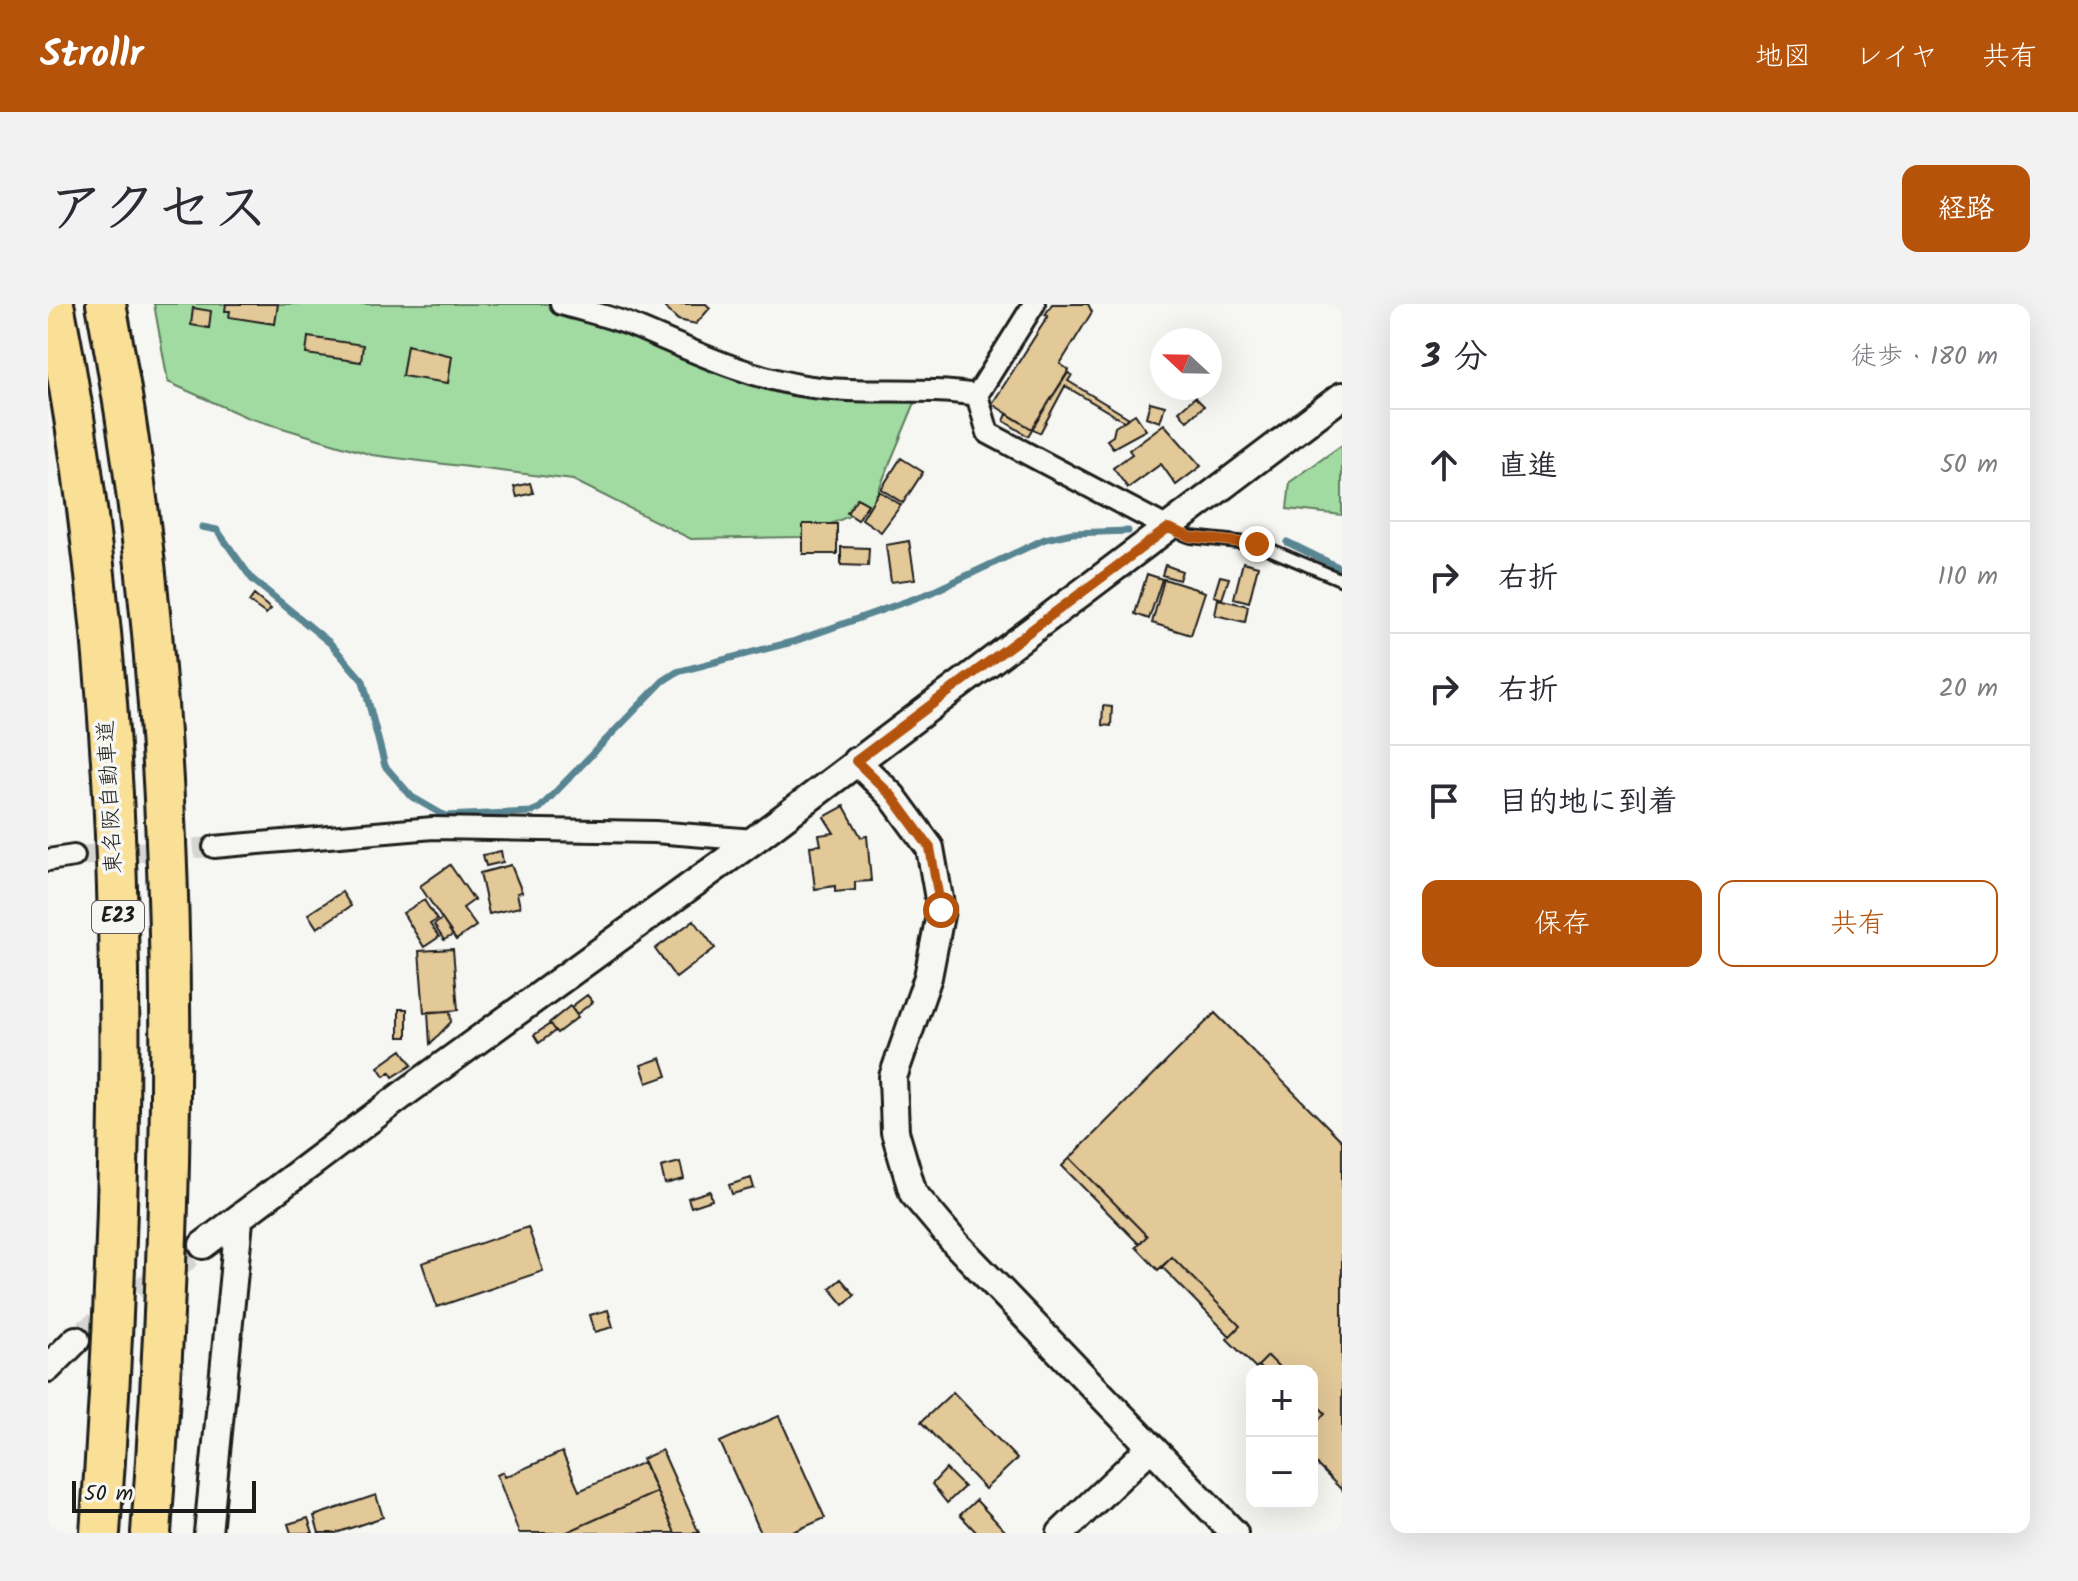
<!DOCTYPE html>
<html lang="ja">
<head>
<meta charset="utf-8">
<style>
  :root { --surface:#fff; --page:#f2f2f3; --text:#2b2b33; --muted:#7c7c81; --line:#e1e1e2; --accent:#b45309 }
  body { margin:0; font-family:Kalam,"Klee One",sans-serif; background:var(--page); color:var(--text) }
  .controls { position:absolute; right:24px; bottom:24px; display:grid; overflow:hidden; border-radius:16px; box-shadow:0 8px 32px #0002 }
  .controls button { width:72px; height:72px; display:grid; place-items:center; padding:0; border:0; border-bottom:2px solid var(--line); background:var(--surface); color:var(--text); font:40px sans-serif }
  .compass { position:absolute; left:1102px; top:24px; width:72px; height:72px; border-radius:50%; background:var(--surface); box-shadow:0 8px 32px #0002; rotate:292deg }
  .scale { position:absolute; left:24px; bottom:20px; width:184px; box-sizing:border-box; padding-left:8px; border:4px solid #1c1c1c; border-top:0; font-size:22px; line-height:28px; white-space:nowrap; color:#1c1c1c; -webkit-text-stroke:6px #f6f6f2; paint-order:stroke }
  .stop { position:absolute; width:24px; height:24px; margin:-18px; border:6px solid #b45309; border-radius:50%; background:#fff }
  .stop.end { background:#b45309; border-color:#fff; box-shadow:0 2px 8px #0008 }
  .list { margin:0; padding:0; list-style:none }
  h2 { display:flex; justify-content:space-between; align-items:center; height:104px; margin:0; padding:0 32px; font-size:34px }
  h2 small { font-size:26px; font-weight:400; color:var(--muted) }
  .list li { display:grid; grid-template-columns:52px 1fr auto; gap:24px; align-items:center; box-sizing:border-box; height:112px; padding:0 32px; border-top:2px solid var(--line) }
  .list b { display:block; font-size:30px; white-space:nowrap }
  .list em { font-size:26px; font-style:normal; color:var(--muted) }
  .actions { display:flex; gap:16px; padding:24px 32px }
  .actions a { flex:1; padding:18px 0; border:2px solid var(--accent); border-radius:16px; text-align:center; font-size:28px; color:var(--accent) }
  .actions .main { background:var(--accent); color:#fff }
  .icon { flex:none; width:44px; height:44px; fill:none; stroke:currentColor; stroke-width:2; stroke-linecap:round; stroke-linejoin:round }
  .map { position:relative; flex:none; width:1294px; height:1229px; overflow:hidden; border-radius:16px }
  header { display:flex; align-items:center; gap:48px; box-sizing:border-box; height:112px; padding:0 40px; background:var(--accent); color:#fff }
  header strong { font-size:38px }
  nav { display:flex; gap:44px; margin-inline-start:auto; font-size:28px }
  .intro { display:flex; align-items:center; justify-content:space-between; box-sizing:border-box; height:192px; padding:0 48px }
  h1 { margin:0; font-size:56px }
  .button { padding:20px 36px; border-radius:16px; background:var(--accent); color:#fff; font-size:28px; font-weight:700 }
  main { display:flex; gap:48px; padding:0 48px }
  aside { flex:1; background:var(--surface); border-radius:16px; box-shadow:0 8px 32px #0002 }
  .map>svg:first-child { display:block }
  .green { fill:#a1dba1; stroke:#5e7c5e; stroke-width:2 }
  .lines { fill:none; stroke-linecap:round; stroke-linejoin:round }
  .stream { stroke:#588592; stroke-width:7 }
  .building { fill:#e3c898; stroke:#1c1c1c; stroke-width:2 }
  .minor-tunnel { stroke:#d5d5d2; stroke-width:20; stroke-dasharray:20 10; stroke-linecap:butt }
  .tertiary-tunnel { stroke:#d5d5d2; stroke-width:26; stroke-dasharray:26 13; stroke-linecap:butt }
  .service-casing { stroke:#1c1c1c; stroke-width:16 }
  .minor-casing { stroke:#1c1c1c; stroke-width:26 }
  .tertiary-casing { stroke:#1c1c1c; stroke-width:32 }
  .motorway-casing { stroke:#1c1c1c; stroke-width:44 }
  .service { stroke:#f6f6f2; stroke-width:10 }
  .minor { stroke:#f6f6f2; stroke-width:20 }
  .tertiary { stroke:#f6f6f2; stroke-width:26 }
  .motorway { stroke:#f9e096; stroke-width:38 }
  .route { stroke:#b45309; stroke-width:10 }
  .labels { text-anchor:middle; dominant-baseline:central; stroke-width:7; stroke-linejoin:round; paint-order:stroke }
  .shield { fill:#f6f6f2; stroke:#5d5d5c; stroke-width:2 }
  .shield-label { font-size:20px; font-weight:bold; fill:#1c1c1c }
  .street-label { font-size:22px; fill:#1c1c1c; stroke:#f6f6f2 }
</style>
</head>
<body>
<header>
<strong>Strollr</strong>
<nav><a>地図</a><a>レイヤ</a><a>共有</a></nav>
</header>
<div class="intro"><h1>アクセス</h1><a class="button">経路</a></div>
<main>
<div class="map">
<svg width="1294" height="1229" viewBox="0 0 1294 1229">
  <rect width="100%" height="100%" fill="#f6f6f2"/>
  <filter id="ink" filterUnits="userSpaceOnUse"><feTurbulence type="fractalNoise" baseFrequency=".0125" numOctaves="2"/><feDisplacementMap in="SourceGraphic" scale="16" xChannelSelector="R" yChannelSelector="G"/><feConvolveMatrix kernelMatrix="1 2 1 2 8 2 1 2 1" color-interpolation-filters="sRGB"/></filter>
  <g filter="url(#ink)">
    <path class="green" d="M106,0H504L741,73L868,96L824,202L753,233L643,235L525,176L324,151L198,113L120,78Z
      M1294,141V211L1239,205L1242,178Z"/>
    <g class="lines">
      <path class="stream" d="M154,223L169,226L204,275L282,339L315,377L337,462L364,493L397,512L483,508L492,504L615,377L629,368L744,338L882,289L997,235L1024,229L1080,227
        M1239,238L1294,265"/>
    </g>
    <path class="building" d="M178,0H230L227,20L181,13L182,7H177Z
      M613,0H658L662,4L648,20L630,16Z
      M1004,0H1040L1044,8L1012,60L1021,66L984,125L944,100L1000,12L997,11Z
      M145,4L163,7L161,24L143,21Z
      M260,33L315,41L313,58L258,50Z
      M359,41L404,52L400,79L354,72Z
      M1020,69L1024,71L1020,77L1081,114L1076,117L1017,82L992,129L984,124Z
      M1147,93L1156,102L1139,117L1131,107Z
      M1102,98L1117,102L1112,118L1098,113Z
      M959,110L984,125L980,132L956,117Z
      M1087,110L1098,126L1065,144L1059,136L1065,132L1067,123Z
      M1116,120L1153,162L1128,181L1113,160L1080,184L1065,164L1084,150L1081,146Z
      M853,154L875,168L855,199L833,185Z
      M482,179L485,189L469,193L466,183Z
      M831,187L853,201L833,228L814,215Z
      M809,194L820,200L810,216L799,209Z
      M755,220H789V250H755Z
      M861,237L867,275L843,278L838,241Z
      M793,243L821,244L820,262L793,261Z
      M1195,258L1210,262L1201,298L1186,294Z
      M1117,261L1134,267L1131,276L1114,271Z
      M1099,270L1114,275L1101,315L1087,310Z
      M1172,272L1181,274L1174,295L1166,292Z
      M1116,275L1157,288L1143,331L1104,319Z
      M206,291L223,305L218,310L201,298Z
      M1170,295L1200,302L1197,318L1167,311Z
      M1055,402L1064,403L1063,422L1054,421Z
      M796,502L813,533L819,532L823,577L807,578V586L787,588V582L767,585L762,542L773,541L771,531L786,529L776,513Z
      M453,547L455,558L438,562L435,551Z
      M402,561L426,596L415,604L428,622L408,636L372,582Z
      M463,561L474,588L469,589L472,603L441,610L432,569Z
      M294,588L303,602L269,624L260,610Z
      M376,596L389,616L382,620L391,633L376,643L355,609Z
      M394,615L405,631L396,636L386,621Z
      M646,616L667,644L628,674L607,645Z
      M405,645L410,706L376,709L371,647Z
      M539,691L545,698L529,710L523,703Z
      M522,702L530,713L509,729L501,719Z
      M351,705H359V733H351Z
      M402,707L403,718L382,740L380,708Z
      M1167,709L1294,837V1186L1264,1156V1123L1277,1109L1264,1096V1067H1235L1220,1052L1208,1064L1179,1035L1192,1022L1124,953L1110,966L1088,943L1099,932L1022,854Z
      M502,720L507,727L491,739L486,731Z
      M354,746L364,761L345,773L342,768L336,772L330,763Z
      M613,754L619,772L599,779L593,761Z
      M1022,854L1099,932L1091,940L1014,862Z
      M632,858L636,875L617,880L613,863Z
      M703,874L706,884L684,890L681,881Z
      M662,887L664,896L643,903L640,894Z
      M480,923L495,967L389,1003L374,959Z
      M1124,953L1192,1022L1182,1032L1114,963Z
      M793,975L807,991L796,1001L782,984Z
      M560,1006L565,1023L547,1028L542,1011Z
      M1220,1052L1235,1067H1215L1210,1062Z
      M905,1088L969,1155L937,1185L873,1118Z
      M1264,1096L1277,1109L1267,1120L1264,1117Z
      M731,1112L777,1214L743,1229H713L672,1138Z
      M614,1146L651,1229H627L594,1155Z
      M514,1148L531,1187L596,1158L609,1188L517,1229H471L449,1171L455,1168L457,1173Z
      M898,1165L916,1183L899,1199L884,1180Z
      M609,1188L627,1229H517Z
      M328,1191L335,1213L288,1229H271L266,1212Z
      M928,1196L959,1229H929L912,1211Z
      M260,1214L265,1229H243L240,1220Z"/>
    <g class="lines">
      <path class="minor-tunnel" d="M26,552L166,543"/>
      <path class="tertiary-tunnel" d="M28,1036L155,941"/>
      <defs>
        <path id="service" d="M1121,225L1143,233L1209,240L1294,276"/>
        <path id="minor" d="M513,0C536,7 561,12 583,21C641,45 695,72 757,82C814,91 873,82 929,91L940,129L1120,224
          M929,91L986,0
          M166,543L385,524L607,528L706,536
          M0,556L26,552"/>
        <path id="tertiary" d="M808,457L844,492L882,544L893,606L880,673L845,773L847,828L865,889L908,940L1186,1229
          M155,941L361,786L706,536L1294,92
          M0,1064L28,1036
          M160,1229L191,917
          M1013,1229L1103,1143"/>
        <path id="motorway" d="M6,0C85,404 82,820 52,1229
          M58,0C135,404 133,820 103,1229"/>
      </defs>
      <use href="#service" class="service-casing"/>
      <use href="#minor" class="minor-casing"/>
      <use href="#tertiary" class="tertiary-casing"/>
      <use href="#motorway" class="motorway-casing"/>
      <use href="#service" class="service"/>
      <use href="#minor" class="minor"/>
      <use href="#tertiary" class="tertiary"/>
      <use href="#motorway" class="motorway"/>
    </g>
  </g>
  <g class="lines" filter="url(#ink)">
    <path class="route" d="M893,606L882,544L844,492L808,457L1120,224L1143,233L1209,240"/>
  </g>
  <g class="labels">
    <rect class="shield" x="44" y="597" width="52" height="32" rx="6"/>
    <g class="shield-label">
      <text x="70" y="613">E23</text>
    </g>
    <g class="street-label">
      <text transform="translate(63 493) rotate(-93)">東名阪自動車道</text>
    </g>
  </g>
</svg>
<div class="controls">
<button>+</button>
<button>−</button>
</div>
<svg class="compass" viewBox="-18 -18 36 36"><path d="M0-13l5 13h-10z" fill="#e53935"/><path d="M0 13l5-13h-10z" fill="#7c7c81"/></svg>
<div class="scale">50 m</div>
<div class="stop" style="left:893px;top:606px"></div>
<div class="stop end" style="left:1209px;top:240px"></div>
</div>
<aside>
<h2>3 分<small>徒歩 · 180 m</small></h2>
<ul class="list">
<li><svg class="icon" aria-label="ahead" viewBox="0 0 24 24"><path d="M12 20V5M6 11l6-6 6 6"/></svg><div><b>直進</b></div><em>50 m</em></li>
<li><svg class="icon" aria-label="right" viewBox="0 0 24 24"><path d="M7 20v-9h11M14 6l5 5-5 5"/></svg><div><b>右折</b></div><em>110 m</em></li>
<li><svg class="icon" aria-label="right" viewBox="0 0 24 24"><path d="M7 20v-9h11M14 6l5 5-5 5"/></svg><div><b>右折</b></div><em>20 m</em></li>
<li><svg class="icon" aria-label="arrive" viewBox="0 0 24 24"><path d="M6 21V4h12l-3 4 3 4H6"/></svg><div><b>目的地に到着</b></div></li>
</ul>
<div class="actions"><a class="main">保存</a><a>共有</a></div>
</aside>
</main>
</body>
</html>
